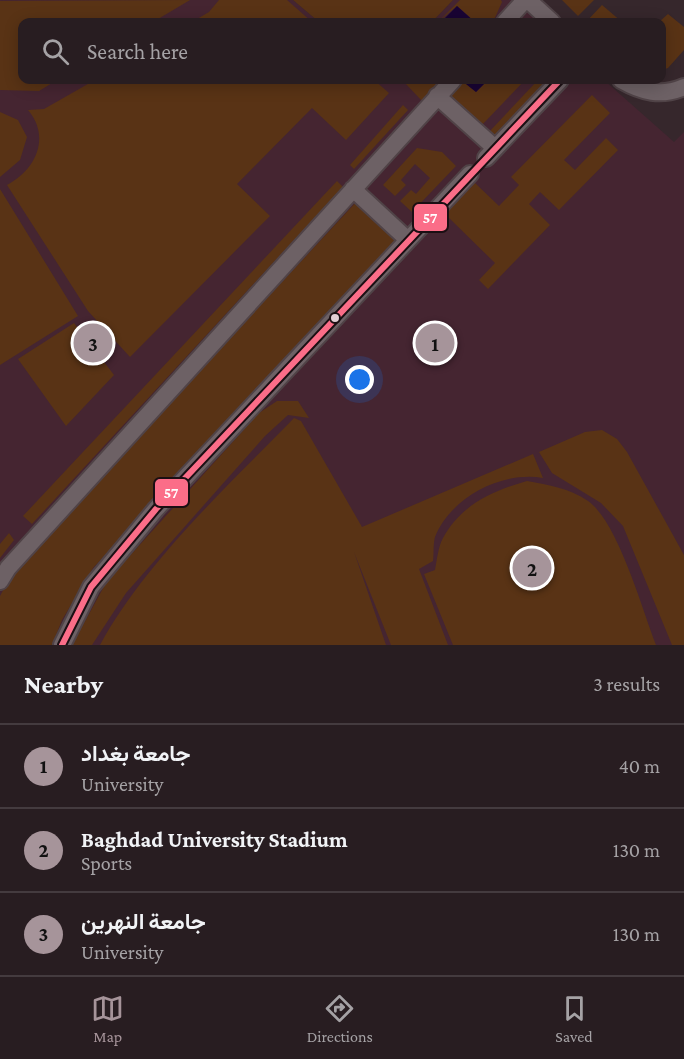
<!DOCTYPE html>
<html lang="en">
<head>
<meta charset="utf-8">
<style>
  :root { --surface:#281d21; --page:#342a2e; --text:#f1f3f6; --muted:#a5a2a5; --line:#443b3f; --accent:#a6949a }
  body { margin:0; font-family:"Crimson Pro",Vazirmatn,serif; background:var(--page); color:var(--text) }
  .you { position:absolute; left:360px; top:380px; width:21px; height:21px; margin:-15px; border:4px solid #fff; border-radius:50%; background:#1a73e8; box-shadow:0 0 0 9px #1a73e833 }
  .badge { display:grid; place-items:center; width:39px; height:39px; border-radius:50%; background:var(--accent); color:#111; font-size:20px; font-weight:700 }
  .pin { position:absolute; translate:-50% -50%; border:3px solid #fff; box-shadow:0 2px 6px #0006 }
  .list { margin:0; padding:0; list-style:none }
  h2 { display:flex; justify-content:space-between; align-items:center; height:78px; margin:0; padding:0 24px; font-size:26px }
  h2 small { font-size:20px; font-weight:400; color:var(--muted) }
  .list li { display:grid; grid-template-columns:39px 1fr auto; gap:18px; align-items:center; box-sizing:border-box; height:84px; padding:0 24px; border-top:2px solid var(--line) }
  .list b { display:block; font-size:22px; white-space:nowrap }
  .list p { margin:0; font-size:20px; white-space:nowrap; color:var(--muted) }
  .list em { font-size:20px; font-style:normal; color:var(--muted) }
  .icon { flex:none; width:33px; height:33px; fill:none; stroke:currentColor; stroke-width:2; stroke-linecap:round; stroke-linejoin:round }
  .map { position:relative; flex:none; width:684px; height:645px; overflow:hidden }
  .search { position:absolute; background:var(--surface); box-shadow:0 3px 15px #0003; left:18px; right:18px; top:18px; height:66px; display:flex; align-items:center; gap:15px; box-sizing:border-box; padding:0 21px; border-radius:12px; color:var(--muted); font-size:22px }
  .sheet { height:330px; background:var(--surface) }
  nav { display:flex; justify-content:space-around; align-items:center; box-sizing:border-box; height:84px; border-top:2px solid var(--line); background:var(--surface); font-size:16px; color:var(--muted) }
  nav a { display:grid; justify-items:center; gap:3px }
  nav .on { color:var(--accent) }
  .map>svg:first-child { display:block }
  .built { fill:#452531 }
  .green { fill:#593315 }
  .water { fill:#190434 }
  .lines { fill:none; stroke-linecap:round; stroke-linejoin:round }
  .minor-casing { stroke:#504347; stroke-width:20 }
  .minor { stroke:#6d6165; stroke-width:16 }
  .bus-1-casing { stroke:#1b0f13; stroke-width:10 }
  .bus-1 { stroke:#fb6d88; stroke-width:6 }
  .bus-dot { fill:#e2cfd5; stroke:#1b0f13; stroke-width:2 }
  .line-badge { stroke:#1b0f13; stroke-width:2 }
  .badge-label { font-size:16px; text-anchor:middle; font-weight:bold; fill:#fff }
</style>
</head>
<body>
<div class="map">
<svg width="684" height="645" viewBox="0 0 684 645">
  <rect width="100%" height="100%" fill="#36272c"/>
  <path class="built" d="M0,0H293L319,22H22V80H604L674,142L684,132V645H0Z
    M453,0H515L540,22H432Z"/>
  <path class="green" d="M190,0L153,22H22V80H57L39,91L0,90V1Z
    M219,0H287L312,22H192L209,12Z
    M293,0H453L432,22H319Z
    M460,0H501L502,2L493,22H475L457,6L438,22Z
    M562,0H594L578,16Z
    M602,5L622,22H586Z
    M668,14L684,27V50L668,68L662,70V22H659Z
    M95,80H374L389,93L346,140L312,108L237,184L270,216L130,357L88,311L7,185C36,170 51,137 28,110L44,109Z
    M406,80H443L422,101L405,83Z
    M461,80L476,92L488,80H525L481,126L448,95Z
    M538,80H554L495,138L489,132Z
    M592,95L610,113L564,160L575,170L606,138L618,150L559,210L540,192L529,204L550,225L488,289L479,280L495,263L445,214L475,183L499,206L519,185L511,177Z
    M403,105L408,110L354,169L350,165Z
    M0,112L18,120L27,137L20,160L0,177Z
    M417,148L442,152L456,166L412,212L400,201L411,190L416,194L430,178L415,164L401,180L406,185L395,196L383,185Z
    M337,181L343,187L32,524L23,516Z
    M0,189L78,316L0,365Z
    M358,200L399,242L93,568L62,620L52,645H0V596L13,572Z
    M74,323L114,375L66,426L18,359Z
    M277,401H298L309,418L288,415L265,436L126,593L92,645H72L107,581L259,413Z
    M294,418L301,421L362,527L533,454L543,478C502,471 451,497 435,537C433,544 434,554 433,561L419,569L448,645H391L354,552L386,645H100C145,562 229,485 294,418Z
    M602,430L617,439L627,452L684,555V645H672L623,526L601,503L552,473L539,452L585,432Z
    M527,481C549,485 569,488 588,501C618,522 642,609 656,645H453L424,574L435,570C437,560 438,547 443,538C461,505 492,491 527,481Z
    M9,533L14,540L0,558V544Z"/>
  <path class="water" d="M457,6L475,22H441Z
    M461,80H488L476,92Z"/>
  <g class="lines">
    <defs>
      <path id="minor" d="M528,0L552,22
        M505,22L525,0
        M621,80C642,92 661,97 684,87
        M437,96L495,148
        M486,158L560,80
        M353,189L408,240
        M0,581L8,568L453,80
        M62,645L91,587L156,509L470,174"/>
    </defs>
    <use href="#minor" class="minor-casing"/>
    <use href="#minor" class="minor"/>
    <defs>
      <path id="bus-1" d="M62,645L91,587L156,509L560,80"/>
    </defs>
    <use href="#bus-1" class="bus-1-casing"/>
    <use href="#bus-1" class="bus-1"/>
  </g>
  <circle class="bus-dot" cx="335" cy="318" r="5"/>
  <g class="line-badge">
    <rect x="413" y="203" width="35" height="29" rx="6" fill="#fb6d88"/>
    <rect x="154" y="478" width="35" height="29" rx="6" fill="#fb6d88"/>
  </g>
  <g class="badge-label">
    <text x="430" y="223">57</text>
    <text x="171" y="498">57</text>
  </g>
</svg>
<div class="you"></div>
<div class="pin badge" style="left:435px;top:343px">1</div>
<div class="pin badge" style="left:532px;top:568px">2</div>
<div class="pin badge" style="left:93px;top:343px">3</div>
<div class="search"><svg class="icon" aria-label="search" viewBox="0 0 24 24"><circle cx="10" cy="10" r="6"/><path d="M15 15l6 6"/></svg>Search here</div>
</div>
<section class="sheet">
<h2>Nearby<small>3 results</small></h2>
<ul class="list">
<li><span class="badge">1</span><div><b>جامعة بغداد</b><p>University</p></div><em>40 m</em></li>
<li><span class="badge">2</span><div><b>Baghdad University Stadium</b><p>Sports</p></div><em>130 m</em></li>
<li><span class="badge">3</span><div><b>جامعة النهرين</b><p>University</p></div><em>130 m</em></li>
</ul>
</section>
<nav>
<a class="on"><svg class="icon" aria-label="map" viewBox="0 0 24 24"><path d="M3 6l6-2 6 2 6-2v14l-6 2-6-2-6 2zM9 4v14M15 6v14"/></svg>Map</a>
<a><svg class="icon" aria-label="directions" viewBox="0 0 24 24"><path d="M12 3l9 9-9 9-9-9zM9 14v-3h6M13 9l2 2-2 2"/></svg>Directions</a>
<a><svg class="icon" aria-label="saved" viewBox="0 0 24 24"><path d="M7 4h10v16l-5-4-5 4z"/></svg>Saved</a>
</nav>
</body>
</html>
